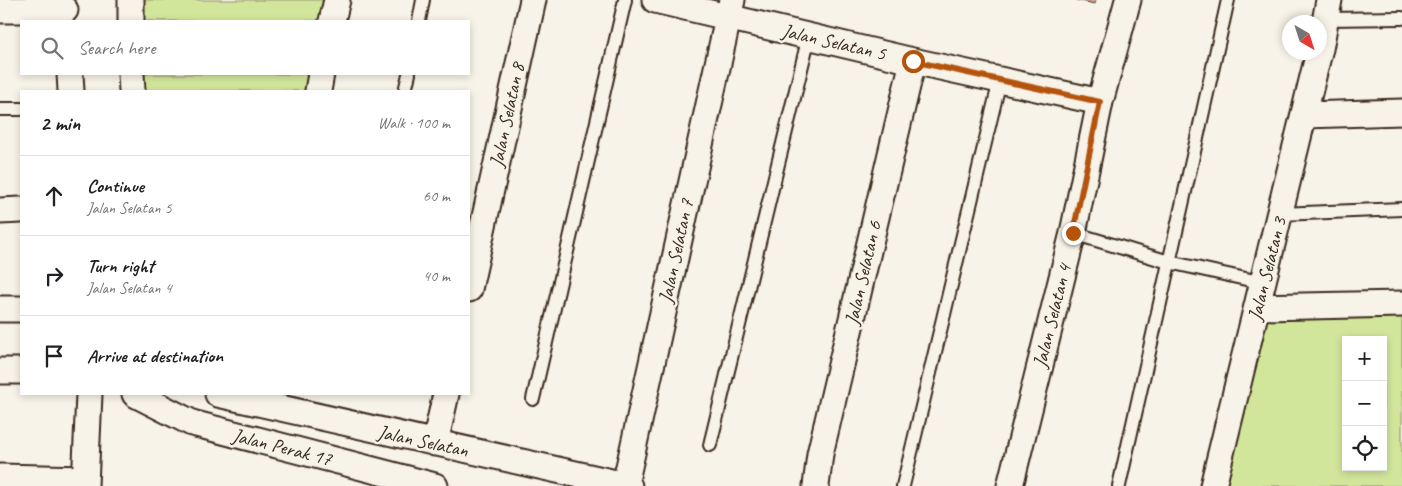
<!DOCTYPE html>
<html lang="en">
<head>
<meta charset="utf-8">
<style>
  :root { --surface:#fff; --page:#f6f6f6; --text:#202124; --muted:#757577; --line:#e0e0e0 }
  body { margin:0; font-family:Caveat,sans-serif; background:var(--page); color:var(--text) }
  .controls { position:absolute; right:15px; bottom:15px; display:grid; overflow:hidden; border-radius:0px; box-shadow:0 2px 8px #0003 }
  .controls button { width:45px; height:45px; display:grid; place-items:center; padding:0; border:0; border-bottom:1px solid var(--line); background:var(--surface); color:var(--text); font:25px sans-serif }
  .compass { position:absolute; left:1282px; top:15px; width:45px; height:45px; border-radius:50%; background:var(--surface); box-shadow:0 2px 8px #0003; rotate:141deg }
  .stop { position:absolute; width:15px; height:15px; margin:-11px; border:4px solid #b45309; border-radius:50%; background:#fff }
  .stop.end { background:#b45309; border-color:#fff; box-shadow:0 1px 5px #0008 }
  .list { margin:0; padding:0; list-style:none }
  h2 { display:flex; justify-content:space-between; align-items:center; height:65px; margin:0; padding:0 20px; font-size:21px }
  h2 small { font-size:16px; font-weight:400; color:var(--muted) }
  .list li { display:grid; grid-template-columns:32px 1fr auto; gap:15px; align-items:center; box-sizing:border-box; height:80px; padding:0 20px; border-top:1px solid var(--line) }
  .list b { display:block; font-size:19px; white-space:nowrap }
  .list p { margin:0; font-size:16px; white-space:nowrap; color:var(--muted) }
  .list em { font-size:16px; font-style:normal; color:var(--muted) }
  .icon { flex:none; width:28px; height:28px; fill:none; stroke:currentColor; stroke-width:2; stroke-linecap:round; stroke-linejoin:round }
  .map { position:relative; flex:none; width:1402px; height:486px; overflow:hidden }
  .search { position:absolute; background:var(--surface); box-shadow:0 2px 8px #0003; left:20px; top:20px; width:450px; height:55px; display:flex; align-items:center; gap:12px; box-sizing:border-box; padding:0 18px; border-radius:0px; color:var(--muted); font-size:19px }
  .panel { position:absolute; background:var(--surface); box-shadow:0 2px 8px #0003; left:20px; top:90px; width:450px; height:305px; border-radius:0px }
  .map>svg:first-child { display:block }
  .green { fill:#d2e69b; stroke:#86885c; fill-rule:evenodd }
  .building { fill:#e8aea5; stroke:#3b2a1e }
  .lines { fill:none; stroke-linecap:round; stroke-linejoin:round }
  .service-casing { stroke:#3b2a1e; stroke-width:16 }
  .minor-casing { stroke:#3b2a1e; stroke-width:29 }
  .service { stroke:#f7f3e8; stroke-width:12 }
  .minor { stroke:#f7f3e8; stroke-width:25 }
  .route { stroke:#b45309; stroke-width:6 }
  .labels { text-anchor:middle; dominant-baseline:central; stroke-width:5; stroke-linejoin:round; paint-order:stroke }
  .street-label { font-size:20px; fill:#3b2a1e; stroke:#f7f3e8 }
</style>
</head>
<body>
<div class="map">
<svg width="1402" height="486" viewBox="0 0 1402 486">
  <rect width="100%" height="100%" fill="#f7f3e8"/>
  <filter id="ink" filterUnits="userSpaceOnUse"><feTurbulence type="fractalNoise" baseFrequency=".02" numOctaves="2"/><feDisplacementMap in="SourceGraphic" scale="10" xChannelSelector="R" yChannelSelector="G"/><feConvolveMatrix kernelMatrix="1 2 1 2 8 2 1 2 1" color-interpolation-filters="sRGB"/></filter>
  <g filter="url(#ink)">
    <path class="green" d="M131,0H337L332,21H131Z
      M131,74H321L318,91H132Z
      M1402,304V486H1213L1258,307ZM1346,340H1383V467H1346Z"/>
    <path class="building" d="M1076,0H1096L1095,4Z"/>
    <g class="lines">
      <defs>
        <path id="service" d="M1326,19L1402,18
          M419,21L423,0
          M405,91L409,74
          M0,109H21
          M1280,214L1402,209
          M1073,233L1169,262L1264,283
          M533,399L625,0
          M710,445L809,36
          M903,486L1000,80
          M1119,486L1228,0"/>
        <path id="minor" d="M131,0V21
          M655,0L913,61L1100,102
          M0,10H65
          M332,21L337,0
          M1320,49L1329,0
          M70,74L71,91
          M131,74L132,91
          M318,91L321,74
          M1305,115L1402,112
          M0,211L21,210
          M469,289L533,0
          M1258,307L1402,304
          M0,309H21
          M0,371H21
          M135,394L192,423L435,486
          M218,394L629,486
          M435,443L446,394
          M0,477L85,479
          M625,485L732,0
          M85,486L89,394
          M816,486L820,454L913,61
          M1010,486L1073,233L1100,102L1128,0
          M1213,486L1319,52"/>
      </defs>
      <use href="#service" class="service-casing"/>
      <use href="#minor" class="minor-casing"/>
      <use href="#service" class="service"/>
      <use href="#minor" class="minor"/>
    </g>
  </g>
  <g class="lines" filter="url(#ink)">
    <path class="route" d="M913,61L1100,102L1073,233"/>
  </g>
  <g class="labels">
    <g class="street-label">
      <text transform="translate(834 42) rotate(13)">Jalan Selatan 5</text>
      <text transform="translate(507 115) rotate(-78)">Jalan Selatan 8</text>
      <text transform="translate(676 251) rotate(-78)">Jalan Selatan 7</text>
      <text transform="translate(1267 269) rotate(-76)">Jalan Selatan 3</text>
      <text transform="translate(863 273) rotate(-77)">Jalan Selatan 6</text>
      <text transform="translate(1052 316) rotate(-76)">Jalan Selatan 4</text>
      <text transform="translate(423 441) rotate(12)">Jalan Selatan</text>
      <text transform="translate(282 447) rotate(14)">Jalan Perak 17</text>
    </g>
  </g>
</svg>
<div class="controls">
<button>+</button>
<button>−</button>
<button><svg class="icon" aria-label="locate" viewBox="0 0 24 24"><circle cx="12" cy="12" r="6"/><path d="M12 2v4M12 18v4M2 12h4M18 12h4"/></svg></button>
</div>
<svg class="compass" viewBox="-18 -18 36 36"><path d="M0-13l5 13h-10z" fill="#e53935"/><path d="M0 13l5-13h-10z" fill="#757577"/></svg>
<div class="stop" style="left:913px;top:61px"></div>
<div class="stop end" style="left:1073px;top:233px"></div>
<div class="search"><svg class="icon" aria-label="search" viewBox="0 0 24 24"><circle cx="10" cy="10" r="6"/><path d="M15 15l6 6"/></svg>Search here</div>
<section class="panel">
<h2>2 min<small>Walk · 100 m</small></h2>
<ul class="list">
<li><svg class="icon" aria-label="ahead" viewBox="0 0 24 24"><path d="M12 20V5M6 11l6-6 6 6"/></svg><div><b>Continue</b><p>Jalan Selatan 5</p></div><em>60 m</em></li>
<li><svg class="icon" aria-label="right" viewBox="0 0 24 24"><path d="M7 20v-9h11M14 6l5 5-5 5"/></svg><div><b>Turn right</b><p>Jalan Selatan 4</p></div><em>40 m</em></li>
<li><svg class="icon" aria-label="arrive" viewBox="0 0 24 24"><path d="M6 21V4h12l-3 4 3 4H6"/></svg><div><b>Arrive at destination</b></div></li>
</ul>
</section>
</div>
</body>
</html>
